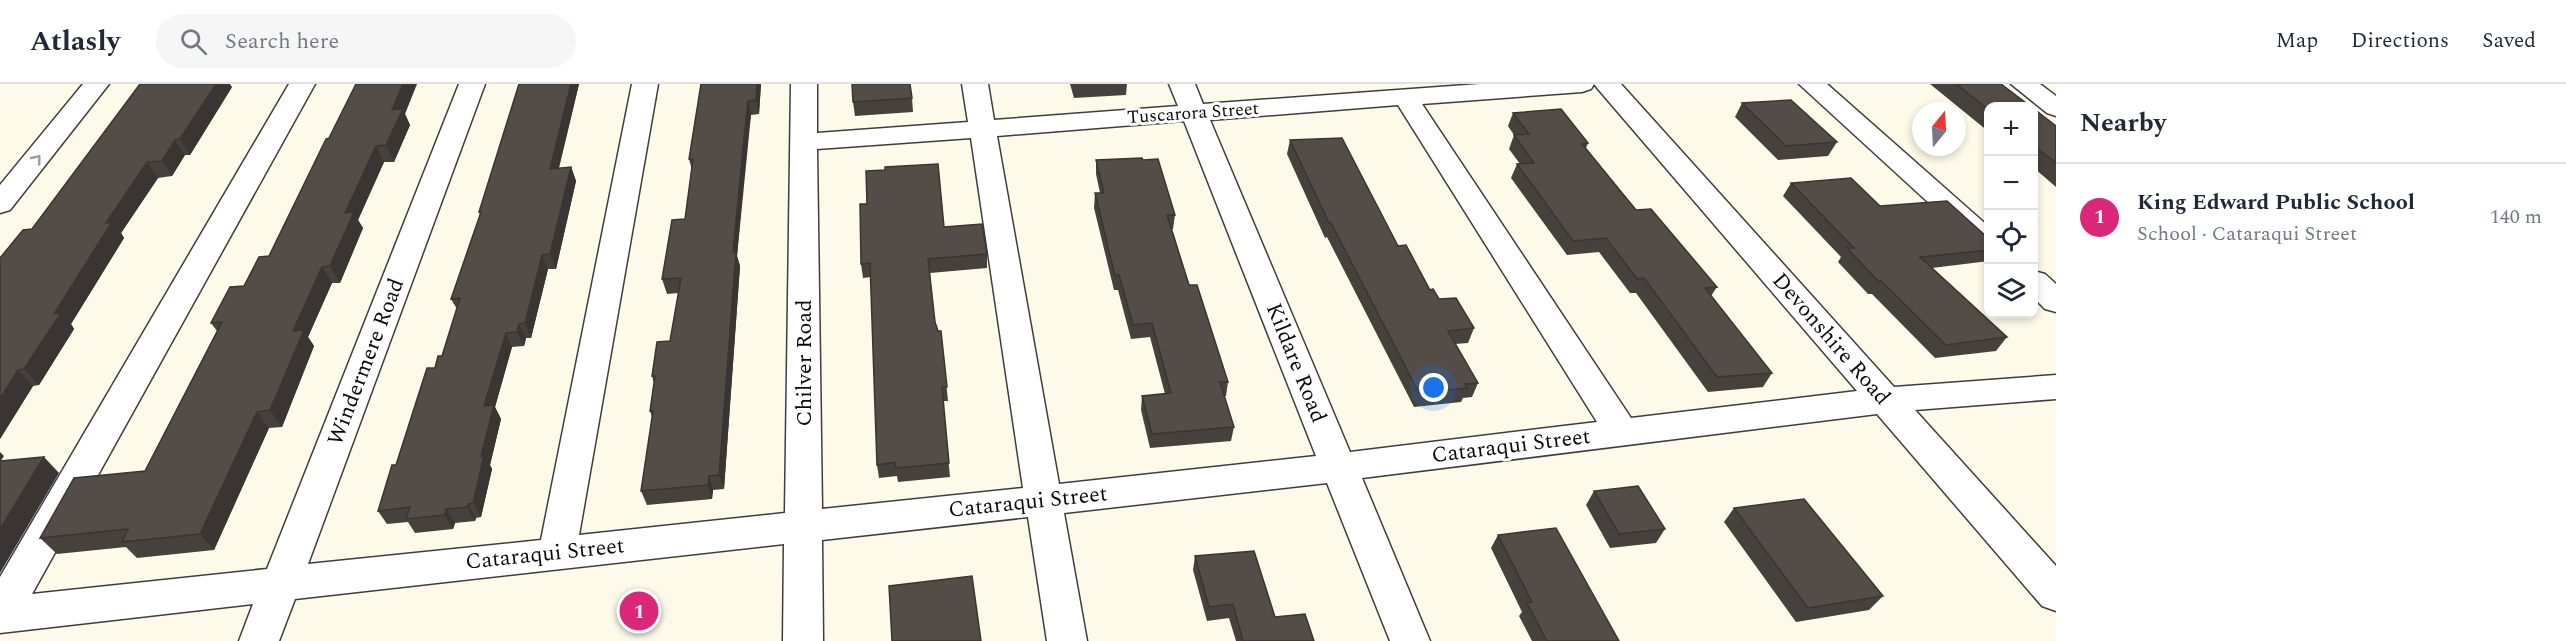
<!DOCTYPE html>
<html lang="en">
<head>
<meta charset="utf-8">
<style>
  :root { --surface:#fff; --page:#f6f6f7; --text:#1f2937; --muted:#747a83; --line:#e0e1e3; --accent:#db2777 }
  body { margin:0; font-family:Spectral,serif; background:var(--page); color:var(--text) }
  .controls { position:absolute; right:18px; top:18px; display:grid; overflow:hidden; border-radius:12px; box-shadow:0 3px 9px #0003 }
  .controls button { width:54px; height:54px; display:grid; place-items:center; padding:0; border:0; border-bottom:2px solid var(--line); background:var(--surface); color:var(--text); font:30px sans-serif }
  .compass { position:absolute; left:1912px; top:18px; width:54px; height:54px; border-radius:50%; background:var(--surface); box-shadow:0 3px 9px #0003; rotate:18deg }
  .you { position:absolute; left:1434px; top:304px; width:21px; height:21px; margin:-15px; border:4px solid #fff; border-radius:50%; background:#1a73e8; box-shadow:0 0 0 9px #1a73e833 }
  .badge { display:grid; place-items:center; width:39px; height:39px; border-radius:50%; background:var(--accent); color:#fff; font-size:20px; font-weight:700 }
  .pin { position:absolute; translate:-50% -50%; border:3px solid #fff; box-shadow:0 2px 6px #0006 }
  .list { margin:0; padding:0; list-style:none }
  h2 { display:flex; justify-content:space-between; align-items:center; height:78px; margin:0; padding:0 24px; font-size:26px }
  h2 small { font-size:20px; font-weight:400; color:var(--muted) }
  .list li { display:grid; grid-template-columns:39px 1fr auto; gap:18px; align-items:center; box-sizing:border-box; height:108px; padding:0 24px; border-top:2px solid var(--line) }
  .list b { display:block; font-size:22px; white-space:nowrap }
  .list p { margin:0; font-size:20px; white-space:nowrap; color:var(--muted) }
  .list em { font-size:20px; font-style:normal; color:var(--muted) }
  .icon { flex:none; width:33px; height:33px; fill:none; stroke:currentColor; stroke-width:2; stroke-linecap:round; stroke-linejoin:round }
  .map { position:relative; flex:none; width:2056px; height:557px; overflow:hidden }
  header { display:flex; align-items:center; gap:36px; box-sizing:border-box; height:84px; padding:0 30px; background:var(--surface); border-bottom:2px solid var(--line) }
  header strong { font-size:28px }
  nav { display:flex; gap:33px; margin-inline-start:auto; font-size:21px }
  .search { width:420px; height:54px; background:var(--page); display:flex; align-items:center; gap:15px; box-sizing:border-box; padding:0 21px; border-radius:33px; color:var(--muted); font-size:22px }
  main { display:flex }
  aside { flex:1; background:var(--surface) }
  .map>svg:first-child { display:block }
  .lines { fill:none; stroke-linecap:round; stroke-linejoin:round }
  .minor-casing { stroke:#3e3e3e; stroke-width:3 }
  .minor { fill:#fff; fill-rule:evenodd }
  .wall { fill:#47413d }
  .shaded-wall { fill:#3a3532 }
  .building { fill:#534c47; stroke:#3a3532; stroke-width:1.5 }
  .oneway { stroke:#9d9d9d }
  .labels { text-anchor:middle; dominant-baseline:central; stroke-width:6; stroke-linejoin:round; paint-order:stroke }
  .far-street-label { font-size:18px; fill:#0b0b0b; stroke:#fff }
  .street-label { font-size:22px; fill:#0b0b0b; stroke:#fff }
</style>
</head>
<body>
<header>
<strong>Atlasly</strong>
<div class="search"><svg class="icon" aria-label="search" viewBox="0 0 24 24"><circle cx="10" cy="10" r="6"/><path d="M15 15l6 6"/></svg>Search here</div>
<nav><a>Map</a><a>Directions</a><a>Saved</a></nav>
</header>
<main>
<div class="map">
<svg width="2056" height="557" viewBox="0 0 2056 557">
  <rect width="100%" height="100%" fill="#fefae9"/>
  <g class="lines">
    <defs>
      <path id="minor" d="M83,0H109L10,126L0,129V101Z
        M289,0H315L32,510L267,485L459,0H485L308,480L541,456L632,0H658L579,451L785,429L791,0H817V49L968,38L962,0H988L994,36L1178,22L1169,0H1195L1203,20L1480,0H1621L1894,303L2056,291V315L1915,326L2056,482V527L2042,522L1877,330L1362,394L1430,557H1390L1327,399L1064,429L1087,557H1047L1028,433L822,456L823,557H783L784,460L295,515L279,557H239L253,520L0,549V493ZM1594,0L1598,5L1857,307L1631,334L1422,20L1582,8L1591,5ZM1398,21L1597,338L1350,368L1210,36ZM1184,37L1316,372L1059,400L997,52ZM971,54L1023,404L822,425L817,65Z
        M1799,0H1827L1988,142V166L1978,164Z
        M2011,0H2040L2056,12V32L2047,29Z
        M2034,187L2045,190L2056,200V228L2045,225L2034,214Z"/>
    </defs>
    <use href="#minor" class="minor-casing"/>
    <use href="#minor" class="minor"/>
  </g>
  <path class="wall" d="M519,0H579L559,84L571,83L576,97L556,185H548L531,254H526L524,262L512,263L495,323L501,335L490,381L492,385L481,433L476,434L475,437L455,439L453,445L415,449L408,438L387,440L378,427L435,284L442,272L457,225L451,215L480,131L479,128Z
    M761,0L759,30L751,31L747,58L737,172L740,182L724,405L713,406L712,415L647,421L641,407L652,333L650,327L654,299L652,292L670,257L679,209L667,210L662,195L685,135L692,86L689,75Z
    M1070,0H1127L1126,11L1074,14Z
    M1930,0H2001L1989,22V48Z
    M232,3L190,71H185L172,92L158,94L121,149L124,154L71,240L74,245L39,301L33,302L0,355L32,145Z
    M912,14L913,28L855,32L853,18Z
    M1742,19L1837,58L1828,72L1778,76L1735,33Z
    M2034,25L2056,42V103L2034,84Z
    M1513,29L1588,59L1586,64L1636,126L1717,203L1711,212L1772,289L1763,303L1708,308L1636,209H1630L1599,168L1567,171L1511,94L1517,80H1520L1509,65L1514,51L1508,42Z
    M405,30L410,41L394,78H384L358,136L363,144L340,199H332L308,253L314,262L282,343L269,344L214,466L137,474L126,463L57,470L40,454L145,387L217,247L211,239L269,172L329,54Z
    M1290,56L1398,162L1430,206L1439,215L1474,244L1468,259L1455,260L1478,299L1472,313L1463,314L1461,318L1414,323L1327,153L1325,154L1287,70Z
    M1096,76H1143L1175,131L1173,145H1172L1189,201L1228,298L1226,312H1224L1234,343L1231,357L1150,364L1141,326L1142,312L1165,310L1150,253L1131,255L1118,206H1114L1094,124L1095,109H1100L1096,90Z
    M1791,99L1880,122L1989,153V177L1932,184L2007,253L1996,267L1935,274L1872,210H1868L1838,178L1841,173L1783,112Z
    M944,143L987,170V184L930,189L935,238L938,247H941L948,317H943L950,393L898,398L897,392L879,394L877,381L871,193L863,194L861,180Z
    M1594,407L1665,445L1656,459L1610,464L1586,421Z
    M1734,424L1883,512L1869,526L1796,538L1724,438Z
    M1498,451L1619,557H1532L1519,532L1522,528L1491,464Z
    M1195,472L1275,533L1314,557H1236L1229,534L1207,537L1193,486Z"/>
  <path class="shaded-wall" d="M216,0H230L232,3L190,71L180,55Z
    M403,0H417L405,30L410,41L394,78L386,61L392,26Z
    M571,0H579L555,99L550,85Z
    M757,0H761L759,30L756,16Z
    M748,17L751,31L737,172L740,182L724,405L719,391L733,168Z
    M175,56L185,71L172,92L162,77Z
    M376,62L384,78L358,136L363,144L340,199L330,182L345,129Z
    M147,78L158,94L121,149L124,154L71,240L74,245L39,301L24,285L54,230L106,139Z
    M571,83L576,97L556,185L550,170Z
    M542,171L548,185L531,254L525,239Z
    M322,183L332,199L308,253L314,262L282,343L270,326L293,247Z
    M519,240L526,254L524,262L517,248Z
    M506,249L512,263L495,323L501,335L490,381L492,385L481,433L473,419L481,372L484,322Z
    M18,286L33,302L0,355V315Z
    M257,328L269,344L214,466L200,450Z
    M0,368L4,372L0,378Z
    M44,373L59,389L0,489V445Z
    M709,392L713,406L712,415L708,401Z
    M468,420L476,434L475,437L467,423Z
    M446,425L455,439L453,445L445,431Z"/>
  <path class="building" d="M140,0H216L180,55L175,56L162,77L147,78L106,139L112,138L54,230L61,229L24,285L18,286L0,315V174L23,146L32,145Z
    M356,0H403L392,26L403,25L386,61L376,62L345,129L354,128L330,182L322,183L293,247L304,246L270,326L257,328L200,450L122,458L128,445L40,454L74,394L145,387L222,238L211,239L230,203L244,202L259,173L269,172L326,55L329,54Z
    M519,0H571L550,85L571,83L550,170L542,171L525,239L519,240L517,248L506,249L484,322L494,321L481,372L484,371L473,419L468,420L467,423L446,425L445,431L406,435L410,423L378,427L392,381H396L427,284H435L438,272H442L460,214L451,215L481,128H479Z
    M701,0H757L756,16L748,17L745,44L733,168H736L719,391L709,392L708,401L641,407L653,327H650L655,292H652L657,258L670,257L681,194L662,195L672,136L685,135L693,75H689Z
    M852,0H910L912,14L853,18Z
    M1956,0H2001L2030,22H1989V26Z
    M1791,16L1837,58L1786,62L1742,19Z
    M1561,25L1588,59L1582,60L1636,126L1651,125L1717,203L1705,204L1772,289L1717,293L1644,194L1637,195L1606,154L1573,157L1517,80L1534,79L1514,51L1529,50L1513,29Z
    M2034,25L2056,42V79L2034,62Z
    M1342,54L1398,162L1406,161L1430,206L1433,205L1439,215L1456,214L1474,244L1448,247L1478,299L1465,300L1467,304L1419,309L1331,139H1329L1290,56Z
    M1142,74L1143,76L1158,75L1175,131H1167L1189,201H1197L1228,298H1220L1234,343L1152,350L1142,312L1171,309L1152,239L1133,241L1119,191L1115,192L1095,109H1104L1096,76Z
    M938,80L944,143L982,140L987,170L928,175L935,238L938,247H941L947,303H942L949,379L896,384L895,378L877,381L870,179L861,180L860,120H867L866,87L885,86V83Z
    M1851,94L1880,122L1947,117L1987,153H1989V166L1920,173L2007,253L1946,261L1881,197H1878L1847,164H1854L1791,99Z
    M44,373L0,445V377Z
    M1638,402L1665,445L1619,450L1594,407Z
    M1804,415L1883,512L1808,524L1734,424Z
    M1556,444L1619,557H1547L1527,519L1532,518L1498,451Z
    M1254,467L1275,533L1305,530L1314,557H1243L1233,520L1209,523L1195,472Z
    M972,492L981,557H892L889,502Z"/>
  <defs><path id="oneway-chevron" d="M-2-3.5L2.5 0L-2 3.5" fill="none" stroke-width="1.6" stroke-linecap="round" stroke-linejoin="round" transform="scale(1.5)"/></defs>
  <use class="oneway" href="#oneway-chevron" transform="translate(37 75) rotate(-51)"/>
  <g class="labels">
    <g class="far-street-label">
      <text transform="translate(1193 29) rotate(-4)">Tuscarora Street</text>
    </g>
    <g class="street-label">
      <text transform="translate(1831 255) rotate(49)">Devonshire Road</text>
      <text transform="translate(366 278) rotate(-69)">Windermere Road</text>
      <text transform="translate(804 279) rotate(-90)">Chilver Road</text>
      <text transform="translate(1296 279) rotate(68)">Kildare Road</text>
      <text transform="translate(1511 362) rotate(-7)">Cataraqui Street</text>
      <text transform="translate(1028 418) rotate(-6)">Cataraqui Street</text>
      <text transform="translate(545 470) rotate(-6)">Cataraqui Street</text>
    </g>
  </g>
</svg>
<div class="controls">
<button>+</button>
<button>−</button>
<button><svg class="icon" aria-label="locate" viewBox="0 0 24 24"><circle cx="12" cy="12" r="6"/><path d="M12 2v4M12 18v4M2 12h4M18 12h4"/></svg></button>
<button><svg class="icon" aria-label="layers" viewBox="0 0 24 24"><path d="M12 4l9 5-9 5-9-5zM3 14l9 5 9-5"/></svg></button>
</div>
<svg class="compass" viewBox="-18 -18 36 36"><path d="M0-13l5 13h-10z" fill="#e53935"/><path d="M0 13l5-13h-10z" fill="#747a83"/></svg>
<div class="you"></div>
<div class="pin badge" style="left:639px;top:527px">1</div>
</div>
<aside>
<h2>Nearby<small></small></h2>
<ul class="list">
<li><span class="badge">1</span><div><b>King Edward Public School</b><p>School · Cataraqui Street</p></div><em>140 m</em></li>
</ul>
</aside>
</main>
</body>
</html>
